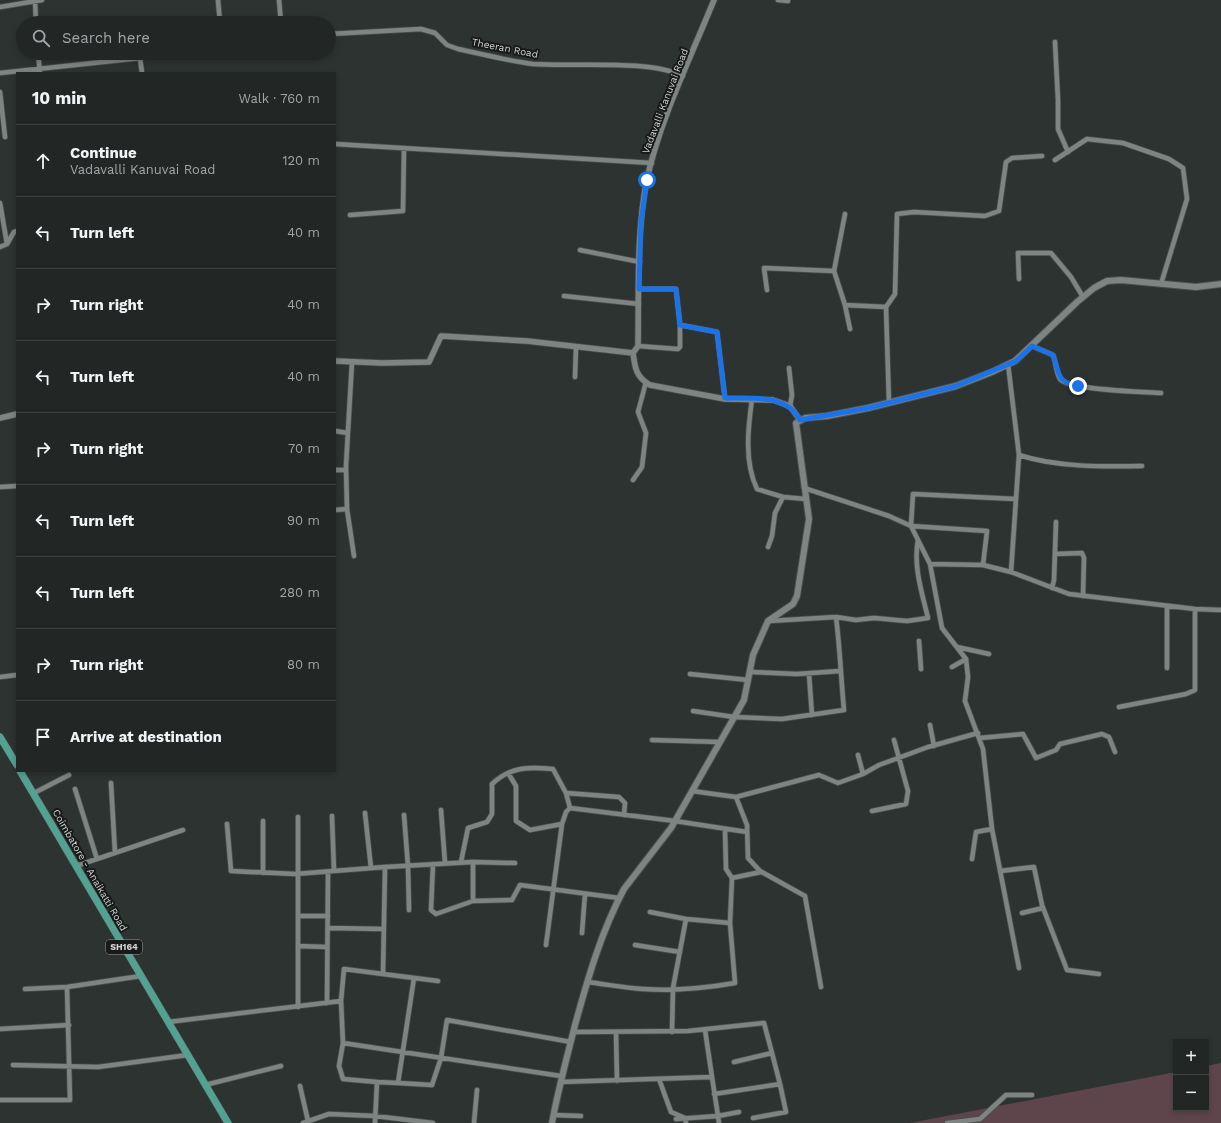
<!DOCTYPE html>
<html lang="en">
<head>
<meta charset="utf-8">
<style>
  :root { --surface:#222625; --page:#2e3232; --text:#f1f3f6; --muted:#a2a5a7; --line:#3f4342 }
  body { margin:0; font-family:"Work Sans",sans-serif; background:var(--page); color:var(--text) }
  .controls { position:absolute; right:12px; bottom:12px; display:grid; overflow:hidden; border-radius:0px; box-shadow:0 2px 6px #0003 }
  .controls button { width:36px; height:36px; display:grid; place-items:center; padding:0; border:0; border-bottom:1px solid var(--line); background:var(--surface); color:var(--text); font:20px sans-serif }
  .stop { position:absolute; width:12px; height:12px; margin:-9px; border:3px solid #1a73e8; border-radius:50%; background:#fff }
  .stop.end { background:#1a73e8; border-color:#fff; box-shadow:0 1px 4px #0008 }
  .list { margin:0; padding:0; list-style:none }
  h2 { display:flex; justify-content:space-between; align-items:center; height:52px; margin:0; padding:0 16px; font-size:17px }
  h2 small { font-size:13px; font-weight:400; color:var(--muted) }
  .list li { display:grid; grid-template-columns:26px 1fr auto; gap:12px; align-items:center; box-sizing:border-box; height:72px; padding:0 16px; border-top:1px solid var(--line) }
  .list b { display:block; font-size:15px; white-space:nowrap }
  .list p { margin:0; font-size:13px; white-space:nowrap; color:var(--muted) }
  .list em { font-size:13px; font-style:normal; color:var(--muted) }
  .icon { flex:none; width:22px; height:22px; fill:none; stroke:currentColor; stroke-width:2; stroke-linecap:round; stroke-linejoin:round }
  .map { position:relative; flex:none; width:1221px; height:1123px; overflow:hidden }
  .search { position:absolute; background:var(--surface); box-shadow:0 2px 6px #0003; left:16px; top:16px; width:320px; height:44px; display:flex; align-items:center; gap:10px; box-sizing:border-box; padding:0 14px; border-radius:22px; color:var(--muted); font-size:15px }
  .panel { position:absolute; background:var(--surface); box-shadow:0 2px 6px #0003; left:16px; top:72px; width:320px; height:700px; border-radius:0px }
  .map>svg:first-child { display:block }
  .green { fill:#5e454b }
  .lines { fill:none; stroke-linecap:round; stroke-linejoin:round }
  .minor-casing { stroke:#4a4f4d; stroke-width:6 }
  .tertiary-casing { stroke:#4a4f4d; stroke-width:7 }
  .secondary-casing { stroke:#4a4f4d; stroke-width:8 }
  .primary-casing { stroke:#4a4f4d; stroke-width:8 }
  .minor { stroke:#7e8482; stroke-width:4.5 }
  .tertiary { stroke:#7e8482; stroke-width:5.5 }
  .secondary { stroke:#7e8482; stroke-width:6 }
  .primary { stroke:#53a190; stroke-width:7 }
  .route { stroke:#1a73e8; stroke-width:5 }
  .labels { text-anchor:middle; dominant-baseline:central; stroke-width:4; stroke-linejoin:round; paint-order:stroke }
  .shield { fill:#181a19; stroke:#989c9a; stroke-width:1 }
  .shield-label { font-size:9px; font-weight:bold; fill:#cfd3d2 }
  .street-label { font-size:10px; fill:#cfd3d2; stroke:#181a19 }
</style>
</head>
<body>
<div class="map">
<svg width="1221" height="1123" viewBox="0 0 1221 1123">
  <rect width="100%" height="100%" fill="#2d3331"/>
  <path class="green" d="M1221,1063V1123H910L1176,1072V1108H1206V1066Z"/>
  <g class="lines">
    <defs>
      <path id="minor" d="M35,0L36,23
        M218,0L220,23
        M279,0L281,23
        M778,0L788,1
        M0,7L42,0
        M329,34L421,29L435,33L447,45L458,49C483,54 508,61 533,64C575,67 648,59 683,76
        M1055,42L1058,100V129L1068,152
        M38,53L40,73
        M140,58L142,73
        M0,73L140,58L165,53
        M0,92L5,137
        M335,144L652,163
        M1055,160L1087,139L1123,143L1169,159L1183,168L1187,199L1161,284
        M0,203L7,244L0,247
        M845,214L834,271L845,305L850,329
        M350,215L403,211L404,148
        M7,244L14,232L17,231
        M580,250L640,262
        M1019,279L1018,253H1051L1071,277L1083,297
        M767,290L764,268L834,271
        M564,296L639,304
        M845,305L886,307
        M680,325L717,332L725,399
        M638,346L678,349L680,347V325L676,289H639
        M1032,346L1053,355C1056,362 1056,373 1060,379C1069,390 1144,392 1161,393
        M352,362L346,466L347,509L354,556
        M1008,364L1019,455L1011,572
        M789,368L792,395L790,406
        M575,377L576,347
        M752,399C748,428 744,462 757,489L783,497L806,499
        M889,403L886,307L895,294L897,214L914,212L985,216L999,211L1006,162L1012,158L1042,156
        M335,431L348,433
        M1019,455C1055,467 1104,467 1142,466
        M335,470H346
        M633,480L642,467L646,433L638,412L646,382
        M0,487L17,486
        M804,488L889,516L911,526L930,564L942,628L966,659L968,677L965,701L983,749L992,829L1019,968
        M335,510L347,509
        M768,547L772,536L775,513L783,497
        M1055,554L1082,553L1084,558L1083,596
        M930,564L983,565L1011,572L1069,594L1195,609L1221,610
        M983,565L987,531L911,526L913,494L1016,499
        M1052,588L1054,580L1056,522
        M1167,606V668
        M769,621L836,617L856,620L874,618L907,621L928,618C922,593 913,566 918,540
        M919,641L921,669
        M957,647L989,654
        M952,667L966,659
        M750,672L797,674L840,671
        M690,674L748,680
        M809,674L812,715
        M0,677L17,675
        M1119,707L1186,694L1195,690V609
        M693,711L734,717L782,719L844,710C841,679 840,648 836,617
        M930,725L934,746
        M980,738L1023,734L1036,758L1056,750L1060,744L1102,734L1109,737L1115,752
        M652,740L719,742
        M858,755L863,774
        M508,773L516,786V821L530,830L562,824
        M111,783L115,853
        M75,789L97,859
        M692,791L736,797L819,775L838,783L863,774L879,765L928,747L978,733
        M34,793L69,775
        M566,793L619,797L625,803L624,815
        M736,797L747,825L748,858L760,871L805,896L821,987
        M441,810L445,863
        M872,811L906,804L908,791L894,740
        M365,813L371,868
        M404,815L408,866L409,910
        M332,816L334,871
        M263,821V873
        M227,824L231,871L295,874L385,867L383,974
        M725,830L726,869L732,878L730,923
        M972,859L976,832L992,829
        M461,862L468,828L487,822L492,814V784C511,766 529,767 553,769L566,793L570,808
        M433,864L431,910L436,914L473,901L512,900L520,885L619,898
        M76,866L183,830
        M385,867L473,862L515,863
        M1000,871L1034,867L1042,905L1067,970L1099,974
        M732,878L761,872
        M473,901V862
        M650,912L686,919
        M1022,913L1043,908
        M298,916H328
        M328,928L384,929
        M582,933L585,894
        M546,945L562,824L566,812L570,808L675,821L747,832
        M635,945L680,952
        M298,946L327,947
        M587,982C605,984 624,988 643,989C673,991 706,988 735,983L730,923L686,919L673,988L672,1032
        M25,989L67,987L141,976
        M341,1001L344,969L438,981
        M327,1003L328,872
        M298,1007V817
        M168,1022L341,1001L343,1043L561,1076
        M0,1029L69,1025
        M705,1030L712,1077
        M574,1032L688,1031L764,1023L772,1053L734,1062
        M616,1032L617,1081
        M343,1043L339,1066L343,1079L377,1082
        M772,1053L780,1084
        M13,1065L98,1067L188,1055
        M659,1079L671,1112L685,1118L686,1123
        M560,1082L712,1077L718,1116L676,1119
        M398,1083L432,1085L441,1058L447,1020L571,1042
        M205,1085L281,1066
        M300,1086L308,1121
        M714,1094L780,1084L786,1112L753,1118
        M0,1100H70L67,987
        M554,1115L581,1116
        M303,1123L329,1114L375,1116L433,1123
        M375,1123L377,1082L398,1083L414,978
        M474,1123L477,1090
        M719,1123L718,1116L739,1112
        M947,1123L980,1119L1006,1095H1032"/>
      <path id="tertiary" d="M633,353L638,346C639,292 636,233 647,179C660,119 691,57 714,0
        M633,353C635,368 636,377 650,385L725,399L773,400L790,406L800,420
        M335,361L382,363L429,362L441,336L527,341L633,353
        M0,418L17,414"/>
      <path id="secondary" d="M552,1123C558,1090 567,1057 575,1025C588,978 601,932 624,889L671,828L744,700L753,655L768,621L793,604L797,596L809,519L796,423L805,418L827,416L868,408L956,386L992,372L1015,361L1077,302L1094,288L1107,281L1121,280L1196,287L1221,284"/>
      <path id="primary" d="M0,737L17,765
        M20,771L228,1123"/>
    </defs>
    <use href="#minor" class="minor-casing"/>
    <use href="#tertiary" class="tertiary-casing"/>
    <use href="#secondary" class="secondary-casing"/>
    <use href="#primary" class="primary-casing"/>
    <use href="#minor" class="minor"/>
    <use href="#tertiary" class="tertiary"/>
    <use href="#secondary" class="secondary"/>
    <use href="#primary" class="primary"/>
  </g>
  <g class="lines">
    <path class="route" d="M647,180L641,222L639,289H676L680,325L717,332L725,398C750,399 786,393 800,420L868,408L956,386L1016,361L1032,346L1053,355C1060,374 1056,382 1078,386"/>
  </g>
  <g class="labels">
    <rect class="shield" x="106" y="940" width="36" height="14" rx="3"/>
    <g class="shield-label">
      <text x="124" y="947">SH164</text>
    </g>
    <g class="street-label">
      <text transform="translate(505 48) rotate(11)">Theeran Road</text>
      <text transform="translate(665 101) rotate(-69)">Vadavalli Kanuvai Road</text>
      <text transform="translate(90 870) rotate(60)">Coimbatore - Anaikatti Road</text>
    </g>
  </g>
</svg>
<div class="controls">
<button>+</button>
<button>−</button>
</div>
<div class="stop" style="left:647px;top:180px"></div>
<div class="stop end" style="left:1078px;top:386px"></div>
<div class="search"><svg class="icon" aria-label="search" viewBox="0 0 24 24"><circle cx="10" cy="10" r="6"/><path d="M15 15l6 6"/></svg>Search here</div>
<section class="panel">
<h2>10 min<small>Walk · 760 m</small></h2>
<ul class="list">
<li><svg class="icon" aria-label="ahead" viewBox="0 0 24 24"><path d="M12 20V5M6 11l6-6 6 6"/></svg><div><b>Continue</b><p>Vadavalli Kanuvai Road</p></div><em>120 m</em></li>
<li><svg class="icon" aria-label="left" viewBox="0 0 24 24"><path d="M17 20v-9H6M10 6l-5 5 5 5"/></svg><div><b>Turn left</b></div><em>40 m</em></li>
<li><svg class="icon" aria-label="right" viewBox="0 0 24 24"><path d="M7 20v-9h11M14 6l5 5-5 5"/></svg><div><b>Turn right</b></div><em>40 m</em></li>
<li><svg class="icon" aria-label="left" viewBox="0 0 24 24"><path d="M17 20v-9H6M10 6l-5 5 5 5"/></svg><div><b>Turn left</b></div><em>40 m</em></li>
<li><svg class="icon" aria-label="right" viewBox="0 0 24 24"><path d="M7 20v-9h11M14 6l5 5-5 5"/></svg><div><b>Turn right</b></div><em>70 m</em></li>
<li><svg class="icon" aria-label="left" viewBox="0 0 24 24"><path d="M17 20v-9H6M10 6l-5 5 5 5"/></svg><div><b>Turn left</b></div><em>90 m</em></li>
<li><svg class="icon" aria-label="left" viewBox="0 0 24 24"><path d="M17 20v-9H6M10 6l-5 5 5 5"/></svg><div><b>Turn left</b></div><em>280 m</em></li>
<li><svg class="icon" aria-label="right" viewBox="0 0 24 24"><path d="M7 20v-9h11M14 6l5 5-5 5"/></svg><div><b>Turn right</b></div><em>80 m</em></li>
<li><svg class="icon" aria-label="arrive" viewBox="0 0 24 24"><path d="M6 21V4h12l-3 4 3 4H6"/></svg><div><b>Arrive at destination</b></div></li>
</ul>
</section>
</div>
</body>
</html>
